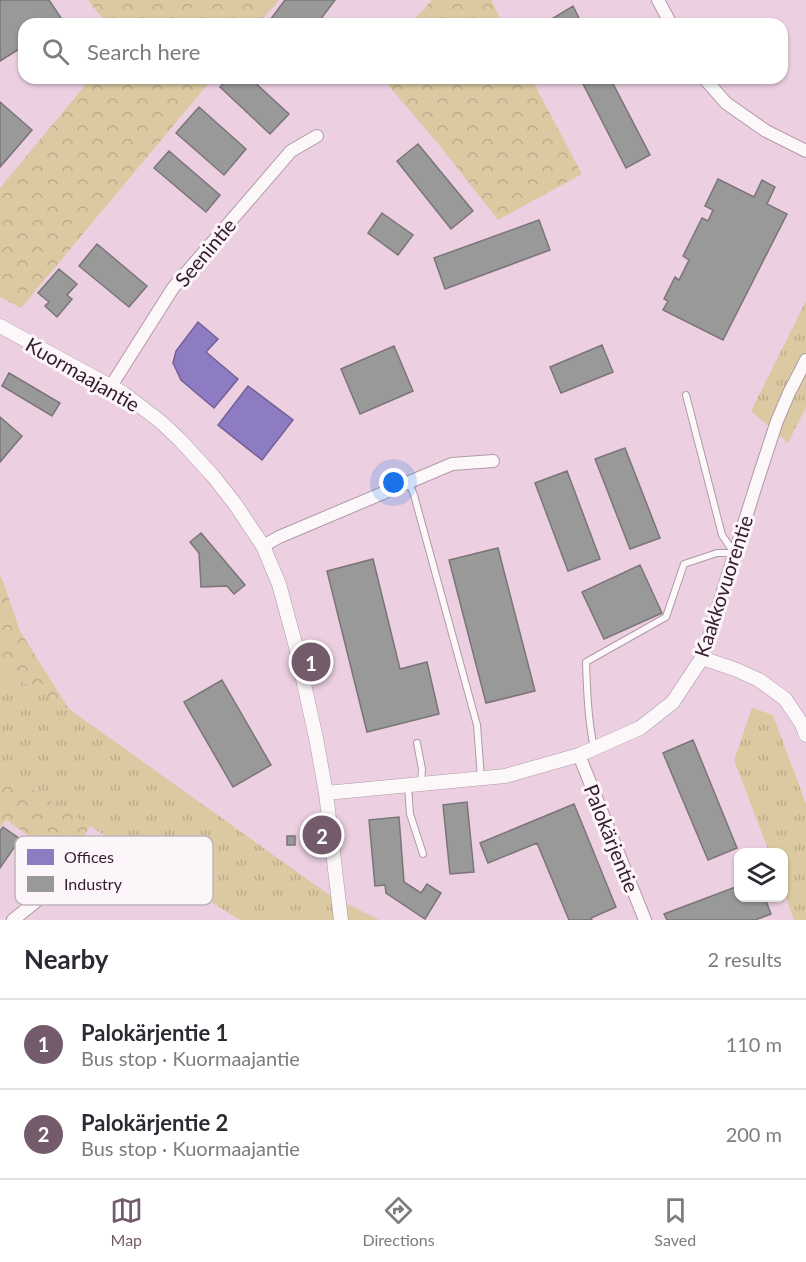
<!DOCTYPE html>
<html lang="en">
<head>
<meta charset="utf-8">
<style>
  :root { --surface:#fff; --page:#f2f2f3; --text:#2b2b33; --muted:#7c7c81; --line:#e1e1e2; --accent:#745b6b }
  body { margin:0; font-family:Lato,sans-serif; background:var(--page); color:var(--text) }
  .controls { position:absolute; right:18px; bottom:18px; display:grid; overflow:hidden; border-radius:12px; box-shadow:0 2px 4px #0004 }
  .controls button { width:54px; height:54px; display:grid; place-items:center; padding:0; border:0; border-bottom:2px solid var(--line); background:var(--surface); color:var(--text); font:30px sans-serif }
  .you { position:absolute; left:394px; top:483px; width:21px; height:21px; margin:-15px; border:4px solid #fff; border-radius:50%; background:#1a73e8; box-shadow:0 0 0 9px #1a73e833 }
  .badge { display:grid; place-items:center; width:39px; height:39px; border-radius:50%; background:var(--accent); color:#fff; font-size:20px; font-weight:700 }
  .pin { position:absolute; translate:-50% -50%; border:3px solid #fff; box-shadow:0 2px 6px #0006 }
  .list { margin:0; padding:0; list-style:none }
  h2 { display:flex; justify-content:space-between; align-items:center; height:78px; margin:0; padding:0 24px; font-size:26px }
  h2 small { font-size:20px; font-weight:400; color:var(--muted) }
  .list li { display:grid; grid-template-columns:39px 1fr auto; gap:18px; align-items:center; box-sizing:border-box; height:90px; padding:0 24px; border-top:2px solid var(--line) }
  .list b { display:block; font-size:22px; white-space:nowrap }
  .list p { margin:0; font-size:20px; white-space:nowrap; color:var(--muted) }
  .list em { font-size:20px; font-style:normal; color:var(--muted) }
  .icon { flex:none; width:33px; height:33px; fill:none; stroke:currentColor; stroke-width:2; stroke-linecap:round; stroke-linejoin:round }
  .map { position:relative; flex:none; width:806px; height:920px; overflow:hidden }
  .search { position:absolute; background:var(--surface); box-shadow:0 2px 4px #0004; left:18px; right:18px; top:18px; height:66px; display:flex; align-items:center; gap:15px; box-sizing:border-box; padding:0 21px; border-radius:18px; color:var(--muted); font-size:22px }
  .sheet { height:258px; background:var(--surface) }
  nav { display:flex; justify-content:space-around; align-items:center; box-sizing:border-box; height:84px; border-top:2px solid var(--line); background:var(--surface); font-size:16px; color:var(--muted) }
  nav a { display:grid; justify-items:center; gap:3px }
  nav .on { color:var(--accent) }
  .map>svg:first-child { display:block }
  .grass { fill:url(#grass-tufts) }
  .forest { fill:url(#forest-crowns) }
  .offices { fill:#8e7cc3; stroke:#735f95; stroke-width:1.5 }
  .industry { fill:#999; stroke:#7b7478; stroke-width:1.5 }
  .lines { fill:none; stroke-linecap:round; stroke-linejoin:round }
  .service-casing { stroke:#b099a7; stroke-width:8 }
  .minor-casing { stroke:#b099a7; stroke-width:14 }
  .tertiary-casing { stroke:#b099a7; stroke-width:15 }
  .service { stroke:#fcf8fa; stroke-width:6 }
  .minor { stroke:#fcf8fa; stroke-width:12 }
  .tertiary { stroke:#fcf8fa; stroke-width:14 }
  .labels { text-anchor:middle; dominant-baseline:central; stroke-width:6; stroke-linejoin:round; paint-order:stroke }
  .street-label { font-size:20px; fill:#341c2b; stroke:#fcf5f9 }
  .key { fill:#fcf5f9; stroke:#c0b4bb; stroke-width:1.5 }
  .key-label { font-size:16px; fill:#341c2b }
</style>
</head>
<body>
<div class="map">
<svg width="806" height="920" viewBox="0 0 806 920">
  <defs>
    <pattern id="grass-tufts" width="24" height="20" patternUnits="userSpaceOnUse" patternTransform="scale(1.5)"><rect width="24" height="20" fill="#dbc9a2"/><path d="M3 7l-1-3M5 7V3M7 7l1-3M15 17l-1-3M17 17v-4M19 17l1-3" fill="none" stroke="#bdac8c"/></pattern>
    <pattern id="forest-crowns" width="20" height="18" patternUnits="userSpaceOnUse" patternTransform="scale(1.5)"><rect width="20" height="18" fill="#dbc9a2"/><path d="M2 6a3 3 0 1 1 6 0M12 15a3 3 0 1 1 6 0" fill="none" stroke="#bdac8c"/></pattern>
  </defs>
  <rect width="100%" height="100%" fill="#ecd0e1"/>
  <path class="grass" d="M806,301V407L788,443L751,411Z
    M0,669L69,709L328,894L379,920H240L0,770Z
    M752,708L773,715L806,804V920H794L784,892V852H769L734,760Z"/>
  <path class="forest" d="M88,0H279L258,24H109L98,13Z
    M432,0H491L503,24H410Z
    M91,78H213L21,308L0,297V188Z
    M382,78H531L582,174L498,220L440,146Z
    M0,576L3,581L20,631L69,709L0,669Z
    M0,770L90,825L74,858L91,878L75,904L38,873L41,844L6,820L0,827Z"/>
  <path class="offices" d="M198,322L218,339L206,352L238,379L214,408L181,380L173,363L176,351Z
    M248,386L293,420L262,460L218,425Z"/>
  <path class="industry" d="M0,0H49L63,21L57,24H24V46L0,61Z
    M285,0H335L317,24H267Z
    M573,6L582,24H552L550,20Z
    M229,78H250L289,114L270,134L220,87Z
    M580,78H610L650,155L626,168Z
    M0,102L32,130L0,167Z
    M199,107L246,149L224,175L176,133Z
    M418,144L473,211L451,229L397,161Z
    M169,151L220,195L206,212L154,168Z
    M718,179L754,197L762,180L775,187L767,204L787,214L723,340L663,310L668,301L664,299L675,277L679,280L689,260L683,256L702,218L708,221L713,210L705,206Z
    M382,213L413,235L398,255L368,233Z
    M539,220L550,250L445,289L434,258Z
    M97,244L147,286L129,307L79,266Z
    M59,269L77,284L67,295L72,299L57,317L45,306L49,302L38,293Z
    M602,345L613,372L561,393L550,367Z
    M394,346L413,391L360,414L341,369Z
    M9,373L60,403L52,416L2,386Z
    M0,417L22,436L0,462Z
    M625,448L660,538L630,549L595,459Z
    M567,471L600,559L568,571L535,483Z
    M201,533L245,585L234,594L227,586L201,587L199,553L190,542Z
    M498,548L535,691L486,703L449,560Z
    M373,559L400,669L427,662L439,714L367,732L327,571Z
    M640,565L662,613L604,639L582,592Z
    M222,680L271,765L233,787L184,702Z
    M693,740L737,848L708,860L663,753Z
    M467,802L474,872L450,874L443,805Z
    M574,804L616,907L591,918L592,920H569L537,843L488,863L480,843Z
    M399,817L404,882L421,893L427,884L441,893L425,919L386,893L385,885L375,886L369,820Z
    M3,827L20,839L0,868V831Z
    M287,836H295V845H287Z
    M738,886V898H765L771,914L755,920H667L664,914Z"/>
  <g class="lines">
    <defs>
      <path id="service" d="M686,395L722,535L734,553
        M409,482L414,495L477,725L481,778
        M417,743L422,769L421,784
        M594,748C588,720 587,691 586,662L666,617L684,564L717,553H734
        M408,786L410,814L423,854"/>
      <path id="minor" d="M658,0L671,24
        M704,78L726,103L766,131L806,151
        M111,386L173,288L291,151L317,136
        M263,546L279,537L452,464L493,461
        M702,658L757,482L777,421L789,393L806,360
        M579,755L645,920
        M13,920L44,895"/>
      <path id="tertiary" d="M0,326L123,393L161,422L180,440L213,476L235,504L263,546L279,584L295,643L316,738L326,793L341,920
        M326,793L505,776L579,755L640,728L673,702L702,658L737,670L759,680L785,699L802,724L806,735"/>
    </defs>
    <use href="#service" class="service-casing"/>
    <use href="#minor" class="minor-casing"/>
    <use href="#tertiary" class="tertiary-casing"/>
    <use href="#service" class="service"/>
    <use href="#minor" class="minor"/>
    <use href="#tertiary" class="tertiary"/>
  </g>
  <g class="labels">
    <g class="street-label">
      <text transform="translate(205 252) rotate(-50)">Seenintie</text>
      <text transform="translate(83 374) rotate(30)">Kuormaajantie</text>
      <text transform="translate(723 586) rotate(-72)">Kaakkovuorentie</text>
      <text transform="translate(612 838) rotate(68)">Palokärjentie</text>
    </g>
  </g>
  <rect x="15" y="836" width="198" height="69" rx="9" class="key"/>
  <rect x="27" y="849" width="27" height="16" fill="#8e7cc3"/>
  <rect x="27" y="876" width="27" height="16" fill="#999"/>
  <g class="key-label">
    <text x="64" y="863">Offices</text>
    <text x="64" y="890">Industry</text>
  </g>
</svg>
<div class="controls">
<button><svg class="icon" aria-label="layers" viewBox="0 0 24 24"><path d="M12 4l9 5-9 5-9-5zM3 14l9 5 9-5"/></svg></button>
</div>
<div class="you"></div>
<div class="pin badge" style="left:311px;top:662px">1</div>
<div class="pin badge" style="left:322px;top:835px">2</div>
<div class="search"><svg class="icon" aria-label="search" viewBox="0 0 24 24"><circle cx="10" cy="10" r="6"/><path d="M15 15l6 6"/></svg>Search here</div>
</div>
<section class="sheet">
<h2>Nearby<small>2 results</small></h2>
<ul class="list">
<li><span class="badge">1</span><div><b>Palokärjentie 1</b><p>Bus stop · Kuormaajantie</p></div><em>110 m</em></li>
<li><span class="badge">2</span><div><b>Palokärjentie 2</b><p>Bus stop · Kuormaajantie</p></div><em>200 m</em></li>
</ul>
</section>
<nav>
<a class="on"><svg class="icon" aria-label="map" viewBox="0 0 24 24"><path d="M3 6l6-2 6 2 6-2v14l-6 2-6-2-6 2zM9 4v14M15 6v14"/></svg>Map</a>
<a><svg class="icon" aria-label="directions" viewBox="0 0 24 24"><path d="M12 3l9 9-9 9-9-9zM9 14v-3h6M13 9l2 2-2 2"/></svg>Directions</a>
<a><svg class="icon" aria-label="saved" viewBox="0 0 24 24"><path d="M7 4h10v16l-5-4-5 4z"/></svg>Saved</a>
</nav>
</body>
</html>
